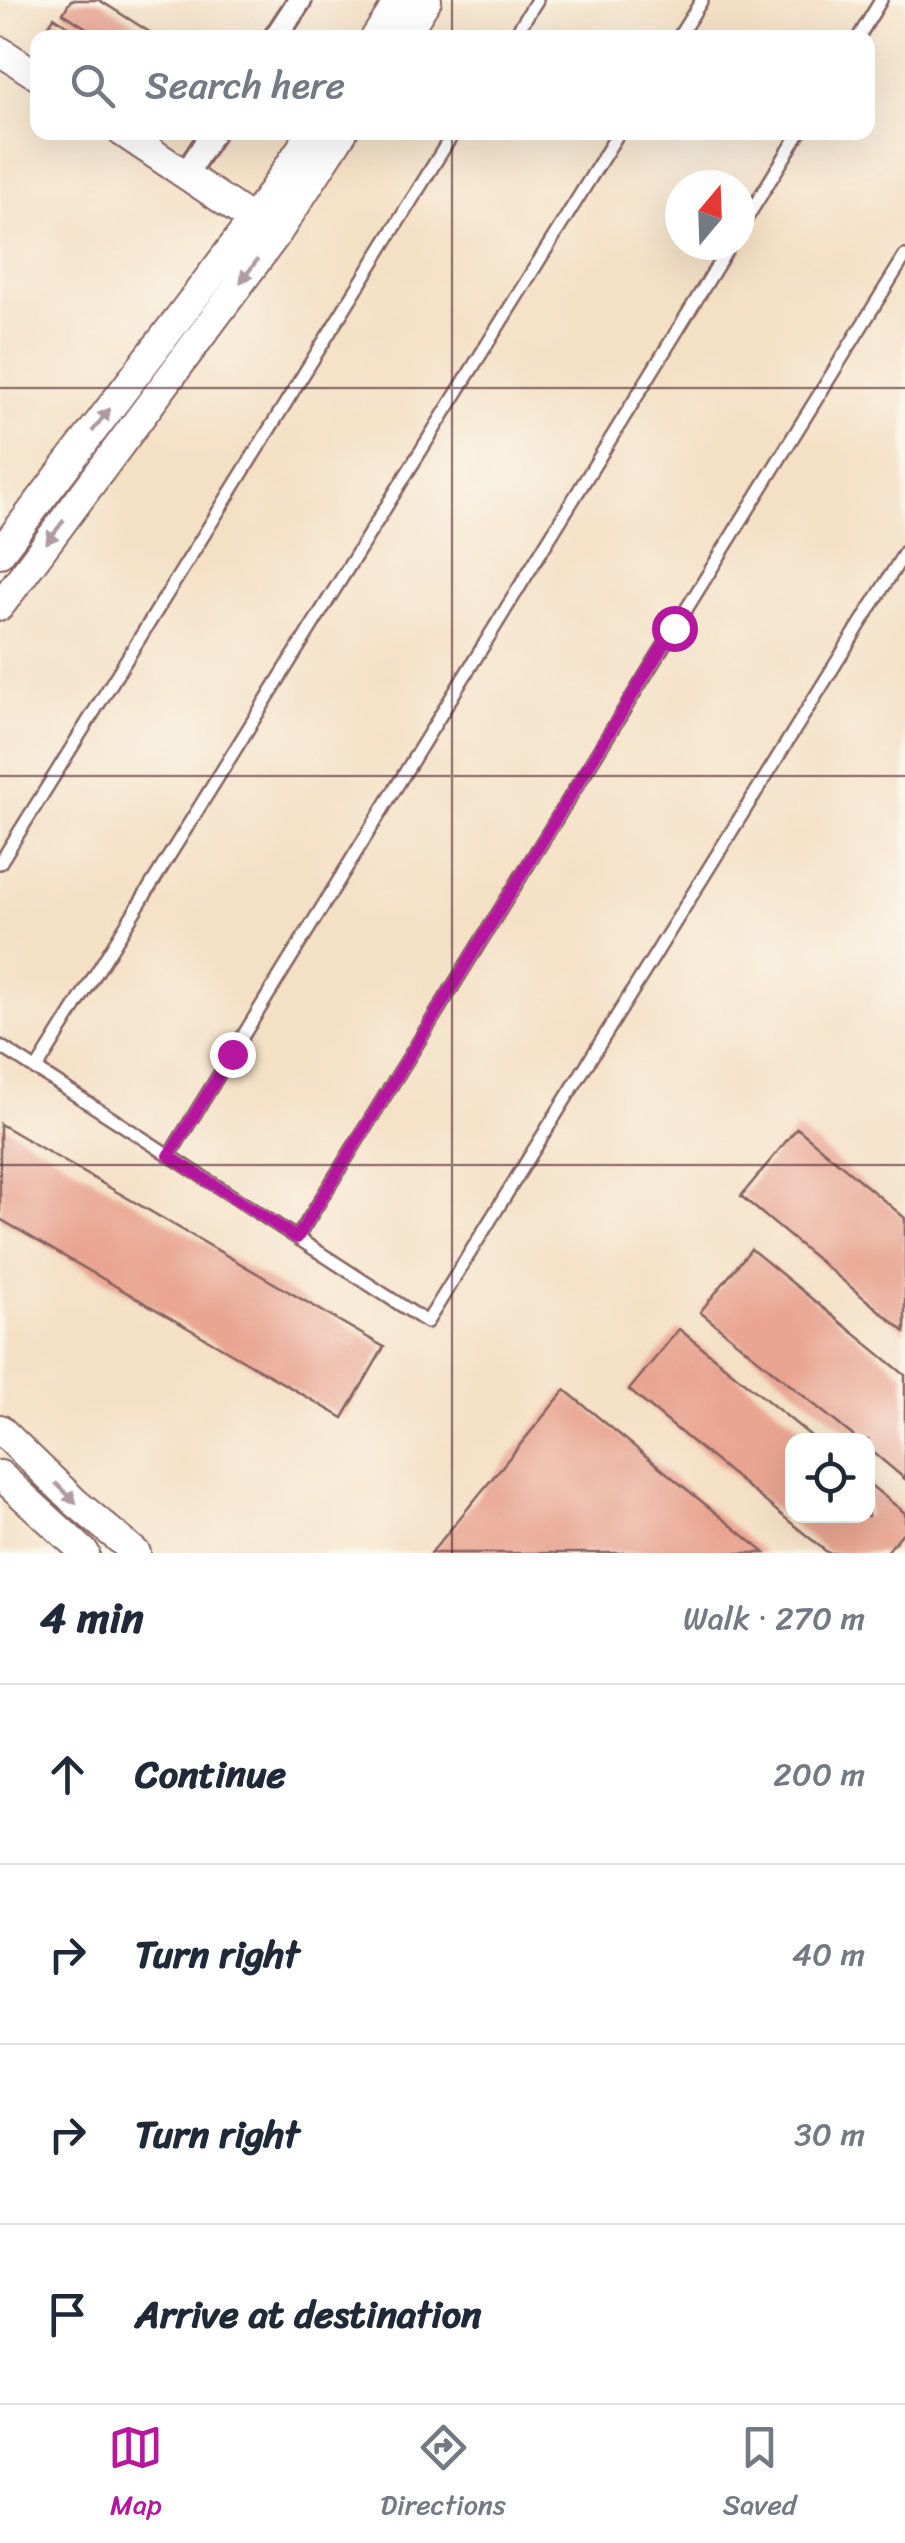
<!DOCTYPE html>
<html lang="en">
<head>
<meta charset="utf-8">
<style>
  :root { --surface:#fff; --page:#f2f2f3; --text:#1f2937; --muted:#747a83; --line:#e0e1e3; --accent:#b5179e }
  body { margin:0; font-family:Sriracha,sans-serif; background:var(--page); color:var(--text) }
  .controls { position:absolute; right:30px; bottom:30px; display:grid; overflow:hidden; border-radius:20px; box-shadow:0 10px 40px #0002 }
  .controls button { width:90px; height:90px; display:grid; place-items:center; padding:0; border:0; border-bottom:2px solid var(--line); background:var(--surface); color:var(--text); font:50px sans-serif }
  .compass { position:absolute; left:665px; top:170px; width:90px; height:90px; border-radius:50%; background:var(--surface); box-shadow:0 10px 40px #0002; rotate:19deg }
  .stop { position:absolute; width:30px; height:30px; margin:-22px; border:8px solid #b5179e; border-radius:50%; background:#fff }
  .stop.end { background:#b5179e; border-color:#fff; box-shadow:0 2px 10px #0008 }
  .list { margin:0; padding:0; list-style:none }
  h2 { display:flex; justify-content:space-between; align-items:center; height:130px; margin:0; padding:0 40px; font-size:42px }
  h2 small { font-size:32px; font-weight:400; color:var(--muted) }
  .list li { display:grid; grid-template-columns:65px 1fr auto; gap:30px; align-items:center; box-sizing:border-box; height:180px; padding:0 40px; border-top:2px solid var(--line) }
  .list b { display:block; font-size:38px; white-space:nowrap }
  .list em { font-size:32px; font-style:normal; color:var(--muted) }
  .icon { flex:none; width:55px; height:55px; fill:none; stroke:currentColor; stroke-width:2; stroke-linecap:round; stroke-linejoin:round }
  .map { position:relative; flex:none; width:905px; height:1553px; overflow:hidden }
  .search { position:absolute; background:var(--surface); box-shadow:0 10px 40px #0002; left:30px; right:30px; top:30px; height:110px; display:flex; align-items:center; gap:25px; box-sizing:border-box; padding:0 35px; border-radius:20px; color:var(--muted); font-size:38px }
  .sheet { height:850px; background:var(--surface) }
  nav { display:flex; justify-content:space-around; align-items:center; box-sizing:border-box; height:140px; border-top:2px solid var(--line); background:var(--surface); font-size:28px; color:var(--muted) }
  nav a { display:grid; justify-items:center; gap:5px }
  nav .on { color:var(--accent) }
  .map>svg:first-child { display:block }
  .building { fill:#e9a592 }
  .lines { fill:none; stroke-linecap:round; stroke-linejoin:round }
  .service-casing { stroke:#866361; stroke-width:16 }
  .minor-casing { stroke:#866361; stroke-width:28 }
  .tertiary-casing { stroke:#866361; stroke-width:32 }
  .service { stroke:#fff; stroke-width:11 }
  .minor { stroke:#fff; stroke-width:22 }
  .tertiary { stroke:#fff; stroke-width:28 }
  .oneway { fill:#ae9aa0 }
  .route { stroke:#b5179e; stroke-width:12 }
  .grid { fill:none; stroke:#4a1f2b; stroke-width:2.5; stroke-opacity:0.55 }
</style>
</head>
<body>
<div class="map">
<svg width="905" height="1553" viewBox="0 0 905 1553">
  <rect width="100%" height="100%" fill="#fbf7ec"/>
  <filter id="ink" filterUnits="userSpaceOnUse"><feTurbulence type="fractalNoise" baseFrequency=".01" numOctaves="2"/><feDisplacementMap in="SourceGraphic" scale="20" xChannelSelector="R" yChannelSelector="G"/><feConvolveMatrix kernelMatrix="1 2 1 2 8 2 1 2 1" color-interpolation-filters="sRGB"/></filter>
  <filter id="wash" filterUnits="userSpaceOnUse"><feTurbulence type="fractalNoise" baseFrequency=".0048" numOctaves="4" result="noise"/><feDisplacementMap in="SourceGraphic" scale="40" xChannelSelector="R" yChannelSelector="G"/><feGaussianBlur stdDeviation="2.25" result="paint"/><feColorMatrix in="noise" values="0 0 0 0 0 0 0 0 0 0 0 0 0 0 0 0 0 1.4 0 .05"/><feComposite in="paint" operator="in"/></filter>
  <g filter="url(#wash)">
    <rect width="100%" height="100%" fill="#f4e0c5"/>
    <g id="blocks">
      <path class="building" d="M71,0H99L159,38H102L63,13Z
        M54,17L87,38H41Z
        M0,1124L384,1347L343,1418L0,1219Z
        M797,1128L905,1218V1332L741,1196Z
        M751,1249L905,1375V1479L868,1448V1440H858L700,1312Z
        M679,1329L816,1440H792V1516H868V1483L905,1513V1530L886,1553H828L629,1390Z
        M565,1390L765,1553H431Z"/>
    </g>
  </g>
  <g filter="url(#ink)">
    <use href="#blocks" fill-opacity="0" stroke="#866361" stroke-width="2.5"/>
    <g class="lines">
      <defs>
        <path id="service" d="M513,38L537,0
          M678,38L702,0
          M858,38L881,0
          M740,229L800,132
          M0,863L454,132
          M0,1046L427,1322L905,552
          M36,1070L619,132
          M169,1156L730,245
          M297,1238L905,256"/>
        <path id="minor" d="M275,38L300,0
          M185,175L213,132"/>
        <path id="tertiary" d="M375,38L400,0
          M403,38L427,0
          M0,51L38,76
          M122,132L266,229
          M0,553L253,220L312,132
          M0,606L276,235L343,132
          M0,1429L75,1502L136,1553
          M0,1475L85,1553"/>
      </defs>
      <use href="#service" class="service-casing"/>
      <use href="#minor" class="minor-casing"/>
      <use href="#tertiary" class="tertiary-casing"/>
      <use href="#service" class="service"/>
      <use href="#minor" class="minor"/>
      <use href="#tertiary" class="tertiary"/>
    </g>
    <defs><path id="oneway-solid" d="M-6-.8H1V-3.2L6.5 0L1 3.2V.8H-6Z" transform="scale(2.5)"/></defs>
    <g class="oneway">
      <use href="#oneway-solid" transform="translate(249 271) rotate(127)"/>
      <use href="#oneway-solid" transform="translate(101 420) rotate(-53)"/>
      <use href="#oneway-solid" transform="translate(55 532) rotate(127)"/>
      <use href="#oneway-solid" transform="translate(66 1493) rotate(44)"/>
    </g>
  </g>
  <g class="lines" filter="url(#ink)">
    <path class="route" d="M232,1054L169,1156L297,1238L674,628"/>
  </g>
  <path class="grid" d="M452,0V38M452,132V1553M0,388H905M0,776H905M0,1165H905"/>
</svg>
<div class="controls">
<button><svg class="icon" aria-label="locate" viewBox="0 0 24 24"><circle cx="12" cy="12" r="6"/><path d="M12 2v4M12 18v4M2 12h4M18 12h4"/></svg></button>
</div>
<svg class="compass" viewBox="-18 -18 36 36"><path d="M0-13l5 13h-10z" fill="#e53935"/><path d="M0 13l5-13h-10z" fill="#747a83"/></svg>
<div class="stop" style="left:674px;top:628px"></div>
<div class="stop end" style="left:232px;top:1054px"></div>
<div class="search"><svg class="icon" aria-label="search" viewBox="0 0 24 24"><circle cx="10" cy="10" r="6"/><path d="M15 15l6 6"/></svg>Search here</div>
</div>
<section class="sheet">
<h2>4 min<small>Walk · 270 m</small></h2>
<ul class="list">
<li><svg class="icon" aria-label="ahead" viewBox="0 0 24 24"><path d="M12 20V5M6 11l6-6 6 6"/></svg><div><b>Continue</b></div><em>200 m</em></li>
<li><svg class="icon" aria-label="right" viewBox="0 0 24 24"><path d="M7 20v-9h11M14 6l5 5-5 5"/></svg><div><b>Turn right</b></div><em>40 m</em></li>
<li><svg class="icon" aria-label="right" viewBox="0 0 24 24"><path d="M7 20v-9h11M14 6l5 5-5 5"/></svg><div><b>Turn right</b></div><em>30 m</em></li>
<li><svg class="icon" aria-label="arrive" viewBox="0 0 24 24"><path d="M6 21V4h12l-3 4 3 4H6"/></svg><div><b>Arrive at destination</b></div></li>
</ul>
</section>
<nav>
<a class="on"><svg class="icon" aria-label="map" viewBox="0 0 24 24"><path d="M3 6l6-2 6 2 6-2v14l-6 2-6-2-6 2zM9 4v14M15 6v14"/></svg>Map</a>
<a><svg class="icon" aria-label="directions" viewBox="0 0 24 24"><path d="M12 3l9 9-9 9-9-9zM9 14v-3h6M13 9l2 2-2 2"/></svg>Directions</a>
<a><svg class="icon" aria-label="saved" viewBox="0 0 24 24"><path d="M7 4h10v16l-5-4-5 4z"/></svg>Saved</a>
</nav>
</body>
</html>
